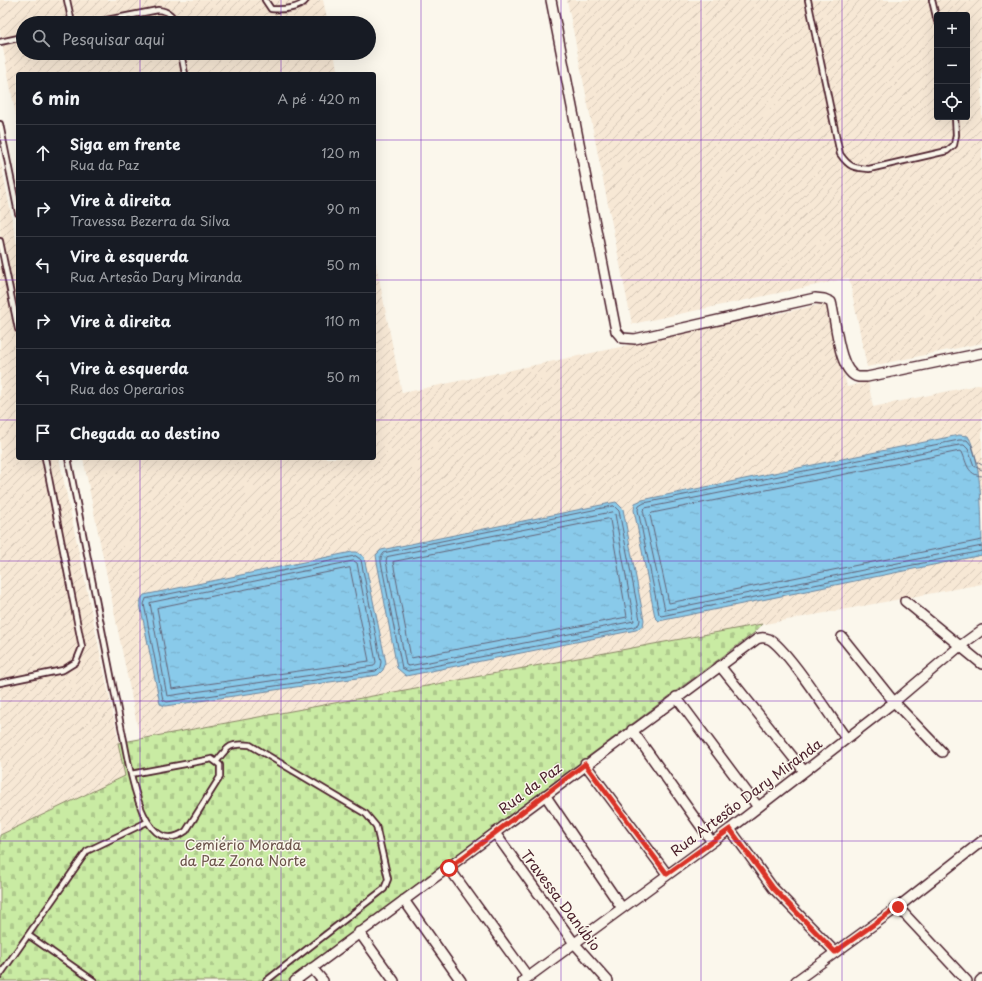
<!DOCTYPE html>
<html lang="pt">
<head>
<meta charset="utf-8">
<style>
  :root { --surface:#171b24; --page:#20242c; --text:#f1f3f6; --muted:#9ea1a6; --line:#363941 }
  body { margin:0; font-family:"Playpen Sans",sans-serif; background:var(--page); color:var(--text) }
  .controls { position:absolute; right:12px; top:12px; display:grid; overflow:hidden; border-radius:4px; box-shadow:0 4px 16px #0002 }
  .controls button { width:36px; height:36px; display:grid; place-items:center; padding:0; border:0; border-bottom:1px solid var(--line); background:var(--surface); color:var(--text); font:20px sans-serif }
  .stop { position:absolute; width:12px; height:12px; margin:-9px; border:3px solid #d93025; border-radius:50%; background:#fff }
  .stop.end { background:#d93025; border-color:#fff; box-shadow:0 1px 4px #0008 }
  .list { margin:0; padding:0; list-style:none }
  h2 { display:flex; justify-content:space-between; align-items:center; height:52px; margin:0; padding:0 16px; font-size:17px }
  h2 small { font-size:13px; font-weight:400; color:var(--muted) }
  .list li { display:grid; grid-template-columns:26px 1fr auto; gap:12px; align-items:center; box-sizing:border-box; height:56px; padding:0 16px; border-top:1px solid var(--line) }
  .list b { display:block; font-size:15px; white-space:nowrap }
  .list p { margin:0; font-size:13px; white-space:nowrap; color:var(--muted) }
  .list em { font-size:13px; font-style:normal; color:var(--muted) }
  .icon { flex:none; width:22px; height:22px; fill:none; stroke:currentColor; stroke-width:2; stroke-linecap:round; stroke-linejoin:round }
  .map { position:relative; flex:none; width:982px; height:981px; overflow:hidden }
  .search { position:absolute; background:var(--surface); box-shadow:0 4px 16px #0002; left:16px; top:16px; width:360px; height:44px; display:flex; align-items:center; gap:10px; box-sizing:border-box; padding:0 14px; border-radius:22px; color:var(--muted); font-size:15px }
  .panel { position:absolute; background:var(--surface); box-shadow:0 4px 16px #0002; left:16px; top:72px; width:360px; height:388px; border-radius:4px }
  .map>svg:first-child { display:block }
  .industrial { fill:url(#industrial-furrows); fill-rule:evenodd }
  .cemetery { fill:url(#cemetery-stones); stroke:#8a8567 }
  .water { fill:url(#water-ripples); stroke:#70869e }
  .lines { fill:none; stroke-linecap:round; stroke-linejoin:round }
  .shore { stroke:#636377; stroke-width:1 }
  .lane-casing { stroke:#4a1f2b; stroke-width:8 }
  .street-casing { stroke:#4a1f2b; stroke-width:12 }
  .lane { stroke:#fbf7ec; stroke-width:4.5 }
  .street { stroke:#fbf7ec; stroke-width:9 }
  .route { stroke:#d93025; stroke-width:5 }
  .grid { fill:none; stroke:#7b2cbf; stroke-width:1; stroke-opacity:0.55 }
  .labels { text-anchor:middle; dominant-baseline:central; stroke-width:3; stroke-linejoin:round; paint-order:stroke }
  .street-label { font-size:14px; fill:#4a1f2b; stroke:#fbf7ec }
  .park-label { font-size:14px; fill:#6a5249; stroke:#fbf7ec }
</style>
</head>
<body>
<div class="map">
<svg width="982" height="981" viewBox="0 0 982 981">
  <defs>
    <pattern id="industrial-furrows" width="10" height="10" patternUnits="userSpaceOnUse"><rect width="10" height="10" fill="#f7e8d5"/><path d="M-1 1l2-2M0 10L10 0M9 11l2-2" fill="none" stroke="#d5c7b7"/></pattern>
    <pattern id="cemetery-stones" width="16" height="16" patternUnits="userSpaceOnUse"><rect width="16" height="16" fill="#c9eba3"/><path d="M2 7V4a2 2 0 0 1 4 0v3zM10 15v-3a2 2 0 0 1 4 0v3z" fill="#aec98c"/></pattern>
    <pattern id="water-ripples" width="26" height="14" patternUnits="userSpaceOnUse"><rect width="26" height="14" fill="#89caea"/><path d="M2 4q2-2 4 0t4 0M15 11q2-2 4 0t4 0" fill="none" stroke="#78adc9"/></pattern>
  </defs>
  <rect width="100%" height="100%" fill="#fbf7ec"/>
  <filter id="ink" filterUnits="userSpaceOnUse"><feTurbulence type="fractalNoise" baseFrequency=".025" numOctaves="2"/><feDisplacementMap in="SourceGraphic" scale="8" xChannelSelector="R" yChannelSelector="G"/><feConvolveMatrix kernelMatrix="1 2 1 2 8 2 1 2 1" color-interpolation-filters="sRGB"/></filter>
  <g filter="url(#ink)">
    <path class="industrial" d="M0,0H323L328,23H23V53H334L338,74H18V126L0,33Z
      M567,0H982V343L867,367L849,278L632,324ZM937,15H967V117H937Z
      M0,158L18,250V458H59L126,776L0,835Z
      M374,254L402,393L828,303L847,387L868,381L873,407L982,384V584L140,739L83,458H374Z"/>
    <path class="cemetery" d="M762,624L754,633L287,981H0V835L125,776L118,743Z"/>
    <path class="water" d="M959,435L968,436C982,459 982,523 982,555L659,621L655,617L634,510L635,503L642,500Z
      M616,502L623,509L644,620L643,626L636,630L406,676L397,668L377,562L376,555L381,550Z
      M352,552H357L364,557L386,663L383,670L378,675L165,706L160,704L140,604L141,599L144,595Z"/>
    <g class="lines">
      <path class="shore" d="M982,465L977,462L972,446L967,440H959L644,503L639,506L638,510L659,614L661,616L982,551
        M982,470L974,466L968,449L964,445H959L645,508L643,510L665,610L982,546
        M982,476C967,475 967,463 962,452L960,451L652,513L650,515L669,603L982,540
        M614,506L619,511L640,620L639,624L634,627L408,671L402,668L381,562V557L384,553Z
        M613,512L615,514L634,621L409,666L406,665L386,561L387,557Z
        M608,519L610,520L627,617L411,658L393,562Z
        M356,556L361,560L381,662L380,667L376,671L167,702L163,700L144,604L146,599Z
        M354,561L357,563L376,662L374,666L167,696L150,603Z
        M350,568L369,661L172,689L157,608Z"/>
      <defs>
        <path id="lane" d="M67,0L72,23
          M265,0L271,9C281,10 300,9 306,0
          M808,0L840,154C849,167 853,168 869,169L947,151L954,145L956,135L955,117
          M932,0L937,21
          M91,23L158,10C167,11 173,14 175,23
          M0,42L23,37
          M181,53L185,74
          M0,124L18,213
          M0,241L18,329
          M68,458L123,736C129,762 141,863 186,831L220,777V765L212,759L131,774
          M0,683L63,670L76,662L82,647L45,458
          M217,761C228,746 230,743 250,745L366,814L376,826L388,879L384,889L266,981
          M28,935L94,981
          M0,975L87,851L147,822"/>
        <path id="street" d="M551,0L616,331L622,338L635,339L815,298L824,299L831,302C836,319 838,372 858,377C861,377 864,377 867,377L982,353
          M905,601L982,664
          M842,637L894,702L942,752
          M720,666L804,771
          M676,697L758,807
          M632,730L712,842
          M585,764L667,874
          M545,795L622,908
          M730,829L773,888L835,952
          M495,833L574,943L608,981
          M449,868L528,977
          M404,900L461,981
          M898,907L967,981
          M359,932L394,981
          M312,968L323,981
          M295,981L757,639C761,637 764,637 769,639C787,648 831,718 846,738
          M523,981L730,829L894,702L960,646L982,630
          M796,981L898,907L982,841
          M980,981L982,979"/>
      </defs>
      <use href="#lane" class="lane-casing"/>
      <use href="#street" class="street-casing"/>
      <use href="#lane" class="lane"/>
      <use href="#street" class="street"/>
    </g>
  </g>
  <g class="lines" filter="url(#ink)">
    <path class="route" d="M449,868L585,764L667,874L730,829L773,888L835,952L898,907"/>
  </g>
  <path class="grid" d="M140,0V23M281,0V23M421,0V981M561,0V981M701,0V981M842,0V981M140,53V74M281,53V74M0,140H18M374,140H982M0,280H18M374,280H982M0,420H18M374,420H982M140,458V981M281,458V981M0,561H982M0,701H982M0,841H982"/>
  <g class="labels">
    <g class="street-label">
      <text transform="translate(530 788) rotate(-37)">Rua da Paz</text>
      <text transform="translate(746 797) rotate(-37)">Rua Artesão Dary Miranda</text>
      <text transform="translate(561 900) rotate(53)">Travessa Danúbio</text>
    </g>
    <g class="park-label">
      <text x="243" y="844">Cemiério Morada<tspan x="243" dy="16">da Paz Zona Norte</tspan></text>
    </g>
  </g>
</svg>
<div class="controls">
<button>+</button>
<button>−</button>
<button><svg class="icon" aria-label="locate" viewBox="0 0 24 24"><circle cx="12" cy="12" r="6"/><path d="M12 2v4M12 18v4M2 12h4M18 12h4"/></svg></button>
</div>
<div class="stop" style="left:449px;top:868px"></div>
<div class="stop end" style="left:898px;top:907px"></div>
<div class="search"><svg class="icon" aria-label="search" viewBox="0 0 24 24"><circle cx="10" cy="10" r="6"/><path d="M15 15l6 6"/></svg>Pesquisar aqui</div>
<section class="panel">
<h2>6 min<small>A pé · 420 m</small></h2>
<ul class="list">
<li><svg class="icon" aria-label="ahead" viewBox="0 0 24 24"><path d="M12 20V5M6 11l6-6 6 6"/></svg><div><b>Siga em frente</b><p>Rua da Paz</p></div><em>120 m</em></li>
<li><svg class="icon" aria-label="right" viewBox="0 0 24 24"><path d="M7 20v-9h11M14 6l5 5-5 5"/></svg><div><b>Vire à direita</b><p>Travessa Bezerra da Silva</p></div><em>90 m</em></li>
<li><svg class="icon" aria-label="left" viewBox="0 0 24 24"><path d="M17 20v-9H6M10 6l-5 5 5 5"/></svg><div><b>Vire à esquerda</b><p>Rua Artesão Dary Miranda</p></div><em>50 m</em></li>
<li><svg class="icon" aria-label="right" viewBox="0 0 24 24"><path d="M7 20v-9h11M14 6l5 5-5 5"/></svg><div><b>Vire à direita</b></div><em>110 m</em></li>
<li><svg class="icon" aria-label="left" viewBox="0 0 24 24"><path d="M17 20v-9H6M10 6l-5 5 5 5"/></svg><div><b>Vire à esquerda</b><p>Rua dos Operarios</p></div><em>50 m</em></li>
<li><svg class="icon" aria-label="arrive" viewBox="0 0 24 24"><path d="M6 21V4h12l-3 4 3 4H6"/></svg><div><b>Chegada ao destino</b></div></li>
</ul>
</section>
</div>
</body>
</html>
